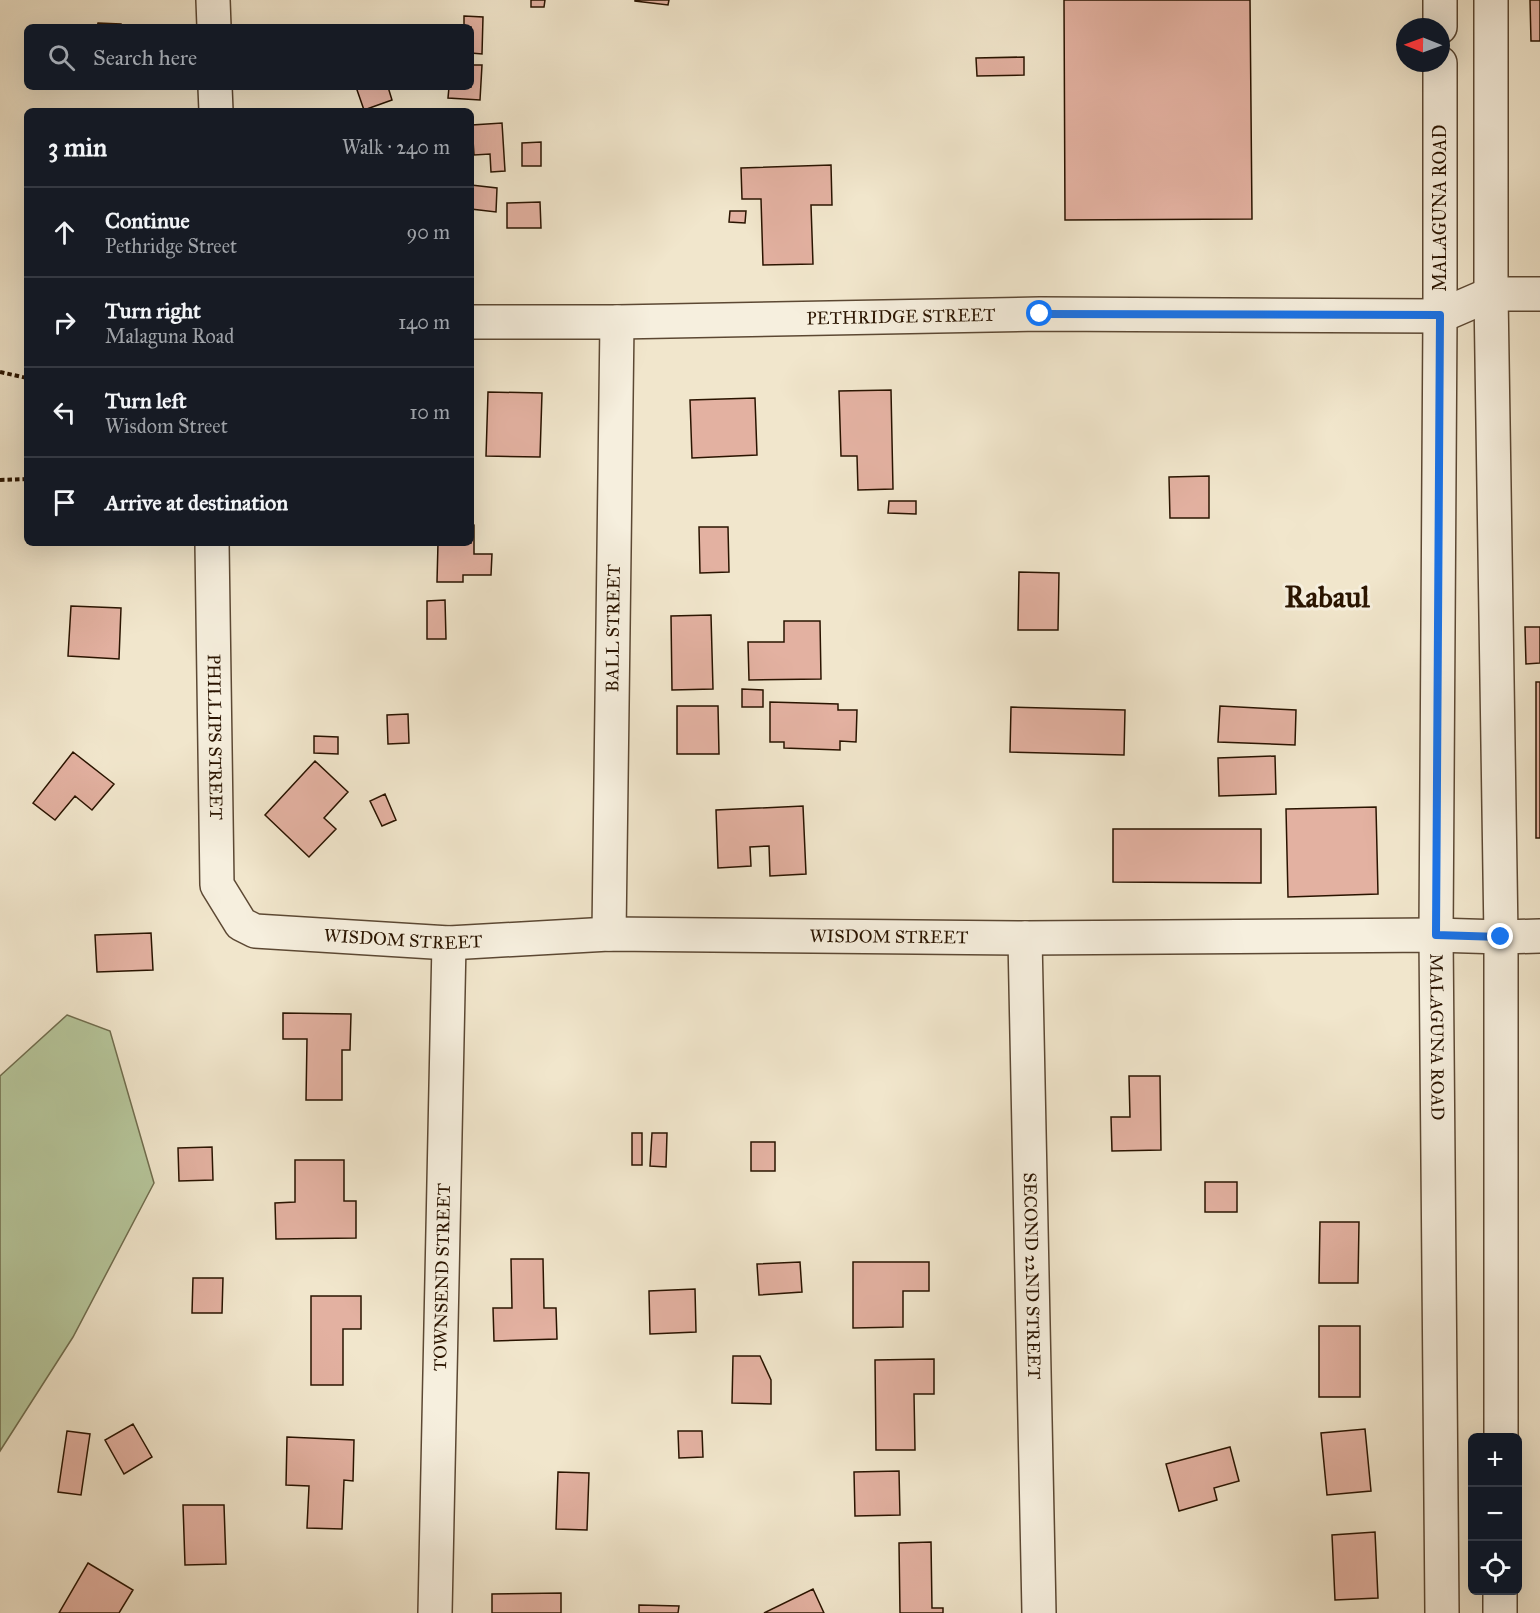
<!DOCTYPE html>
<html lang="en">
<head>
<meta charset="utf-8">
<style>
  :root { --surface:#171b24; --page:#20242c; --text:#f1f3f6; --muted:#9ea1a6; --line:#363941 }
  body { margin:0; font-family:"IM FELL Great Primer",serif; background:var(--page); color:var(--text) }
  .controls { position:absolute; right:18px; bottom:18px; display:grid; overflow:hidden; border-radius:9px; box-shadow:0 6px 24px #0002 }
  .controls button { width:54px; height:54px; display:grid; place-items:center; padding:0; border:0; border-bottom:2px solid var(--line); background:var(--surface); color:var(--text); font:30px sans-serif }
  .compass { position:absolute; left:1396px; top:18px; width:54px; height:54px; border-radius:50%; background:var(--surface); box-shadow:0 6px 24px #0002; rotate:271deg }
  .stop { position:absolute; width:18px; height:18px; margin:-14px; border:4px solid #1a73e8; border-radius:50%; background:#fff }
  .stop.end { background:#1a73e8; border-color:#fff; box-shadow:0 2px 6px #0008 }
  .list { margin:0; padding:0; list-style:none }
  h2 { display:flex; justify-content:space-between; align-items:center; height:78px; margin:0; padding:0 24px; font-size:26px }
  h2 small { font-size:20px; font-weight:400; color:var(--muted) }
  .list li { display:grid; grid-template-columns:39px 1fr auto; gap:18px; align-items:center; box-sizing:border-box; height:90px; padding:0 24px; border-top:2px solid var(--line) }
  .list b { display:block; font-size:22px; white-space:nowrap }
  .list p { margin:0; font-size:20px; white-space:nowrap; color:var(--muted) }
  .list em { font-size:20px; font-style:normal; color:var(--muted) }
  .icon { flex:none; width:33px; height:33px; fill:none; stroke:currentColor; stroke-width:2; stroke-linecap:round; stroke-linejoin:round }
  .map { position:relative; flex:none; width:1540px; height:1613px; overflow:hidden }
  .search { position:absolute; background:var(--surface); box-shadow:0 6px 24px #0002; left:24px; top:24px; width:450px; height:66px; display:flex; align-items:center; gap:15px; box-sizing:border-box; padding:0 21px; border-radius:9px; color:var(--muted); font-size:22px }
  .panel { position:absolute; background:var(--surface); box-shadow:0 6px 24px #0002; left:24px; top:108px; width:450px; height:438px; border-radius:9px }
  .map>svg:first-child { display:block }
  .green { fill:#b6c69b; stroke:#706d4e; stroke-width:1.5 }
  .building { fill:#e3b1a1; stroke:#2a1400; stroke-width:1.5 }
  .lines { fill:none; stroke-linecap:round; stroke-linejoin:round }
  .minor-casing { stroke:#5c4833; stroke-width:36 }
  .tertiary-casing { stroke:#5c4833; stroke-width:36 }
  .path { stroke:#2a1400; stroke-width:4; stroke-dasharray:4.5 3; stroke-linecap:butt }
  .minor { stroke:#f6efde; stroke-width:33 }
  .tertiary { stroke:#f6efde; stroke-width:33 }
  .route { stroke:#1a73e8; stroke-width:8 }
  .labels { text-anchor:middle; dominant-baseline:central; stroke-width:6; stroke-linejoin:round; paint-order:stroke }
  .street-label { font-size:18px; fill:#2a1400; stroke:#f6efde }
  .town-label { font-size:30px; font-weight:bold; fill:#2a1400; stroke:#f6efde }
</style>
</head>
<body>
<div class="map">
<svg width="1540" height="1613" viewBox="0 0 1540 1613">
  <rect width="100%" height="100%" fill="#f1e6cc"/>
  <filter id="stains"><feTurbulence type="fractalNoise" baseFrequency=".00333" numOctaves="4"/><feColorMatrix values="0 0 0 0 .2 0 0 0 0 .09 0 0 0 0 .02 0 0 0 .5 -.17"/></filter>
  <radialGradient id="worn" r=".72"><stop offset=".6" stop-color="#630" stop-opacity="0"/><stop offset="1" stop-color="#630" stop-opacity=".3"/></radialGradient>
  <path class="green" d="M67,1015L110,1031L154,1183L73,1337L0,1451V1076Z"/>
  <path class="building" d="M531,0H545L544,7H531Z
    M635,0H669L668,5L635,1Z
    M1064,0H1250L1252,219L1065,220Z
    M1530,0H1540V41H1531Z
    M464,16L483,17L482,54L471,53V27H464Z
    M98,23L121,24V27H97Z
    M1024,57V75L977,76L976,58Z
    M471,65H482L480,100L448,98L449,87H471Z
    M356,87H388L392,100L364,110Z
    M502,123L505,171L491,172L490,154L474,155L472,125Z
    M541,142V166H522V143Z
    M831,165L832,205H811L813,264L763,265L761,199H742L741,168Z
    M471,185L497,188L496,212L471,209Z
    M540,202L541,228H507V203Z
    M730,211H746L745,223L729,222Z
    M891,390L893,489L858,490L857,456H841L839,391Z
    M488,392L542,393L540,457L486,456Z
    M755,398L757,455L692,458L690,400Z
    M1209,476V518H1170L1169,477Z
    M889,501H916V514L888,513Z
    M471,524L474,525V554H492L491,575H463V582H437L438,543H471Z
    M699,527H728L729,572L700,573Z
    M1019,572L1059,573L1058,630H1018Z
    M445,600L446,639H427V601Z
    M71,606L121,608L119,659L68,656Z
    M711,615L713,689L672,690L671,616Z
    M784,621H820L821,679L749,680L748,642H784Z
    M1525,627H1540V663L1526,664Z
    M1536,682H1540V838H1536Z
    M742,689L763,690V707H742Z
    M770,702L838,704V710H857L856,742L840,741V750L784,748V742H770Z
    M677,706H718L719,754H677Z
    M1220,706L1296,710L1295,745L1218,742Z
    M1011,707L1125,710L1124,755L1010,752Z
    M408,714L409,743L388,744L387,715Z
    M314,736L338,737V754L314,753Z
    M73,752L114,784L92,810L75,796L55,820L33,803Z
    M1275,756L1276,794L1219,796L1218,758Z
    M315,761L348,792L324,818L336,829L309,857L265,815Z
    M385,794L396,820L382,826L370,801Z
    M803,806L806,874L770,876L769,846L750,847L751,866L718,868L716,810Z
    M1376,807L1378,894L1288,897L1286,809Z
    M1113,829H1261V883L1113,882Z
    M151,933L153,970L97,972L95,935Z
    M283,1013L351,1014L350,1050H342V1100H306L307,1039H283Z
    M1129,1076H1160L1161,1150L1112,1151L1111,1117H1130Z
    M632,1133H642V1165H632Z
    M652,1133H667L666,1167L650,1166Z
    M751,1142H775V1171H751Z
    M212,1147L213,1180L179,1181L178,1148Z
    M295,1160H344V1201H356V1238L276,1239L275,1203L295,1202Z
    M1205,1182H1237V1212H1205Z
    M1320,1222H1359L1358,1283H1319Z
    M511,1259H543L544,1308H556L557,1339L494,1341L493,1308H512Z
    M800,1262L802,1292L759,1295L757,1264Z
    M853,1262H929V1291H903V1327L853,1328Z
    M193,1278H223L222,1313H192Z
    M695,1289L696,1332L650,1334L649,1291Z
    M311,1296H361V1329H343V1385H311Z
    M1319,1326H1360V1397H1319Z
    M733,1356H760L771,1380V1404L732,1403Z
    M934,1359V1394H914L915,1450H876L875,1360Z
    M133,1424L152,1457L124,1474L105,1440Z
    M1365,1429L1371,1491L1327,1495L1321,1433Z
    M67,1431L90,1434L81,1495L58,1492Z
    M678,1431H702L703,1457L679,1458Z
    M287,1437L354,1440L353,1481L344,1480L342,1529L307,1528L309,1486L286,1485Z
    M1230,1447L1239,1481L1214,1488L1217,1500L1179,1511L1166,1464Z
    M899,1471L900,1515L855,1516L854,1472Z
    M558,1472L589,1473L587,1530L556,1529Z
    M183,1505H224L226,1564L185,1565Z
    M1375,1532L1378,1598L1335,1600L1332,1535Z
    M931,1542L932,1608H943V1613H900L899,1543Z
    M88,1563L133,1590L119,1613H59Z
    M813,1589L824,1613H764Z
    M561,1593V1613H492V1594Z
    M639,1605L679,1606L678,1613H639Z"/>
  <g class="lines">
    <defs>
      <g id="minor">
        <path d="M213,0L214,27"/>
        <path d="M215,87L216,111"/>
        <path id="s1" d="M471,322H617L1040,314L1440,316L1491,294H1540"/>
        <path id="s2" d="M212,543L217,885L241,924L255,931L449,943L609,934L1025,938L1436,935L1501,937L1540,936"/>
        <path id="s3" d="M609,934L617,322"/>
        <path id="s4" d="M1025,938L1039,1613"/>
        <path id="s5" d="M435,1613L449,943"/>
      </g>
      <g id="tertiary">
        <path d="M1440,0V27"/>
        <path d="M1491,0V294L1501,937V1438"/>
        <path id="s6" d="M1440,63V316L1436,935L1442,1613"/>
        <path d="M1500,1613V1590"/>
      </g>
    </defs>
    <use href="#minor" class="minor-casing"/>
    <use href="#tertiary" class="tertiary-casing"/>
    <path class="path" d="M0,372L27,378
      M0,480L27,479"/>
    <use href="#minor" class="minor"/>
    <use href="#tertiary" class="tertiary"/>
  </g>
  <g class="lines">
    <path class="route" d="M1040,314L1440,315L1436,935L1501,937"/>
  </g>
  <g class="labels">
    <g class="street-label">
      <text transform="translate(1440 208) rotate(-90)">MALAGUNA ROAD</text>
      <text stroke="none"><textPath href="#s1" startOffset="430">PETHRIDGE STREET</textPath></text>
      <text stroke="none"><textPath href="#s3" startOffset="306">BALL STREET</textPath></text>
      <text stroke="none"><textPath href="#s2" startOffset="194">PHILLIPS STREET</textPath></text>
      <text stroke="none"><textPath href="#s2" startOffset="1038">WISDOM STREET</textPath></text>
      <text stroke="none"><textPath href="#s2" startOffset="552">WISDOM STREET</textPath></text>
      <text stroke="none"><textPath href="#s6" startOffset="974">MALAGUNA ROAD</textPath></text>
      <text stroke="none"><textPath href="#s4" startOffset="338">SECOND 22ND STREET</textPath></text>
      <text stroke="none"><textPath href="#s5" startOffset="336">TOWNSEND STREET</textPath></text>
    </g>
    <g class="town-label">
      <text x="1327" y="597">Rabaul</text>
    </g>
  </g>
  <rect width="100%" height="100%" filter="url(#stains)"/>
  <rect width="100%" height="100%" fill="url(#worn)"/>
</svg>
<div class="controls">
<button>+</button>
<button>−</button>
<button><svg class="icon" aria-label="locate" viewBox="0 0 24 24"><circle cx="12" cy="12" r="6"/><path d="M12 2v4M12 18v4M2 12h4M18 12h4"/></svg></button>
</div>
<svg class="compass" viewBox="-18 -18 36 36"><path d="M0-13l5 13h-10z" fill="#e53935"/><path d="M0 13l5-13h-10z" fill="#9ea1a6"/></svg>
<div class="stop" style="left:1040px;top:314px"></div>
<div class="stop end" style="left:1501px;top:937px"></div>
<div class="search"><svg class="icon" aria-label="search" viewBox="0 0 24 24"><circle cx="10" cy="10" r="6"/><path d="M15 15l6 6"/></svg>Search here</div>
<section class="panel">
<h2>3 min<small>Walk · 240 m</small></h2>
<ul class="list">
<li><svg class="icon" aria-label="ahead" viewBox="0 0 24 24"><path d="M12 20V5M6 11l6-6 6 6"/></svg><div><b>Continue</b><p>Pethridge Street</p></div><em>90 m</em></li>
<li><svg class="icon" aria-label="right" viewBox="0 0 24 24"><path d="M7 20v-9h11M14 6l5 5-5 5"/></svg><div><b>Turn right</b><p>Malaguna Road</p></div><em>140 m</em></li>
<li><svg class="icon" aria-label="left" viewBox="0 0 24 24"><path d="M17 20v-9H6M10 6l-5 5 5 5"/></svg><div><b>Turn left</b><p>Wisdom Street</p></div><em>10 m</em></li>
<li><svg class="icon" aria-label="arrive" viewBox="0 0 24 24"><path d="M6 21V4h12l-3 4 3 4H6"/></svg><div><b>Arrive at destination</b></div></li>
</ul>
</section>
</div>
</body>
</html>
